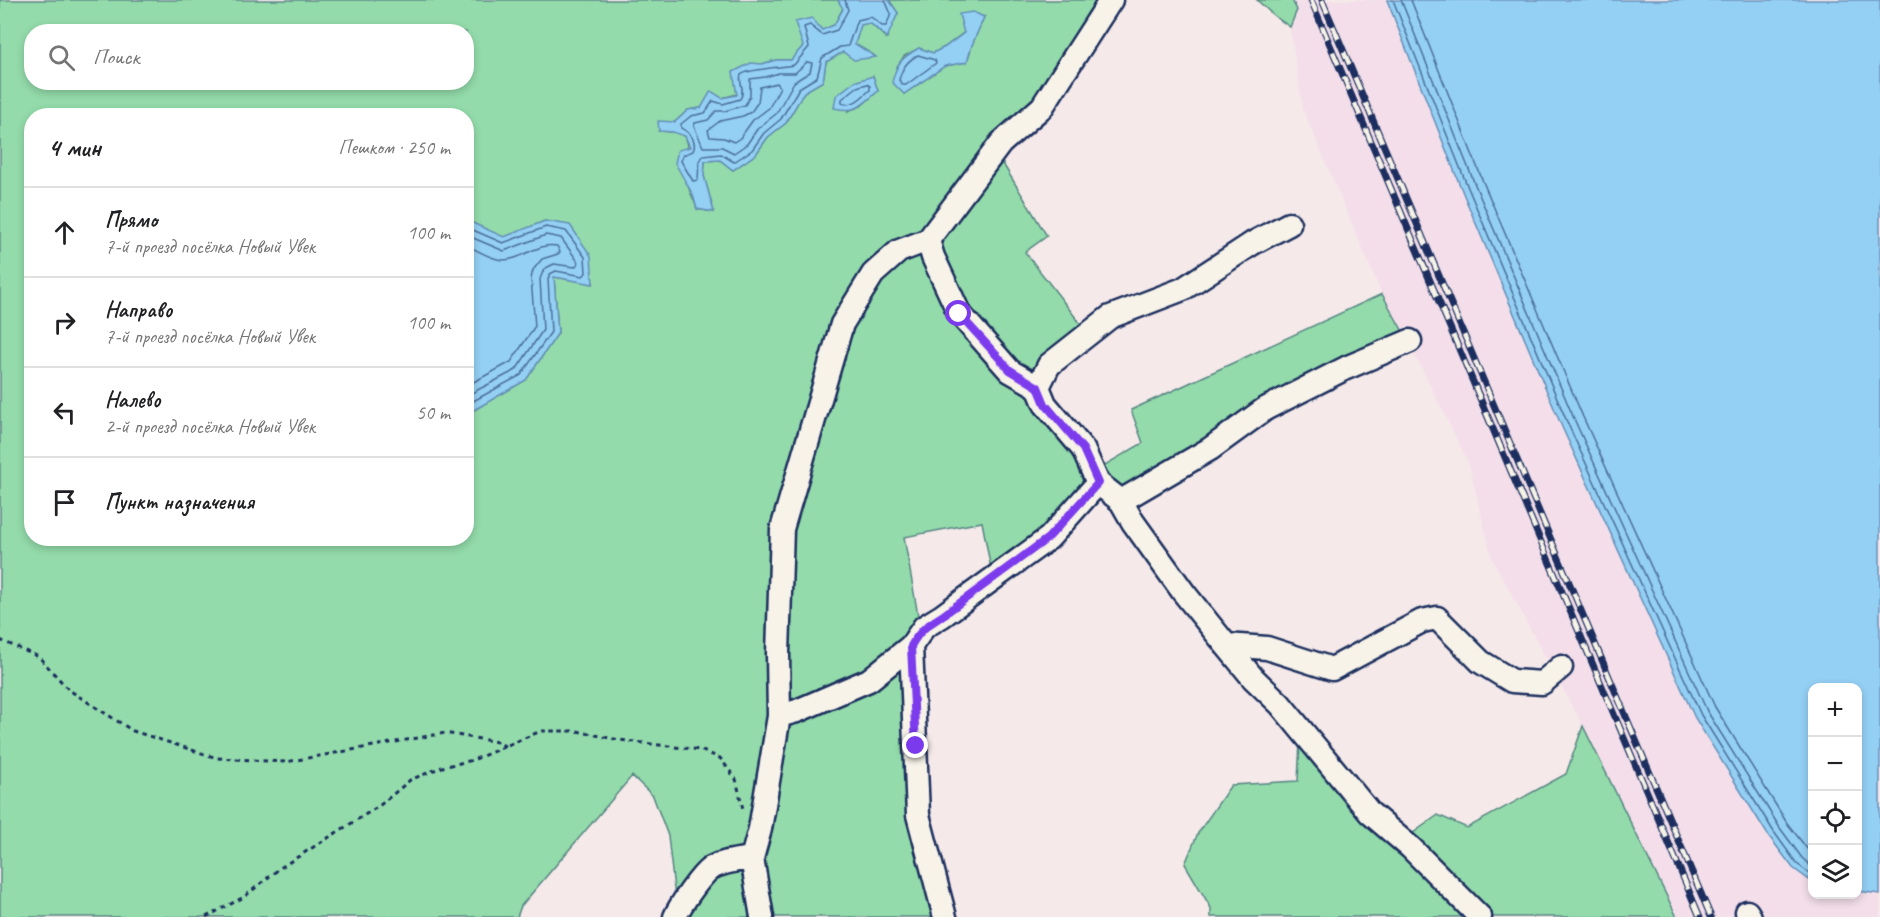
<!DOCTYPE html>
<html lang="ru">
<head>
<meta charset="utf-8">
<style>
  :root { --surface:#fff; --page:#f6f6f6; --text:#202124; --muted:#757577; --line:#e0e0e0 }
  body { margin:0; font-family:Caveat,sans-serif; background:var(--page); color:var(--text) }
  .controls { position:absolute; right:18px; bottom:18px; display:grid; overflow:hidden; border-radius:12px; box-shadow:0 3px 9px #0003 }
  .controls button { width:54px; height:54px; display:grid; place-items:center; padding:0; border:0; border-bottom:2px solid var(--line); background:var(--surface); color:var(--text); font:30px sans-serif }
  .stop { position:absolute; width:18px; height:18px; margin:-14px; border:4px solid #7c3aed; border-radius:50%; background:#fff }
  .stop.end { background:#7c3aed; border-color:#fff; box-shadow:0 2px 6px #0008 }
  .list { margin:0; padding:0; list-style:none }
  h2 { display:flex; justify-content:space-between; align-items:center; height:78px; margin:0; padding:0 24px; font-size:26px }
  h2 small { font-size:20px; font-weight:400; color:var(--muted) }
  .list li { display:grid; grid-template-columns:39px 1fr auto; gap:18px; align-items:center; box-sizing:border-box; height:90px; padding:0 24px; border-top:2px solid var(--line) }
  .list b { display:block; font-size:22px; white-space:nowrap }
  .list p { margin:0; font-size:20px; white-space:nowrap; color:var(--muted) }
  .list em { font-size:20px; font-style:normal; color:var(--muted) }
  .icon { flex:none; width:33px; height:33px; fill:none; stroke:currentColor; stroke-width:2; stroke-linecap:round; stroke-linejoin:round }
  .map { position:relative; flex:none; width:1880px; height:917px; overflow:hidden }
  .search { position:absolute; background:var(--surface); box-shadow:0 3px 9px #0003; left:24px; top:24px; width:450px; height:66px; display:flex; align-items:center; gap:15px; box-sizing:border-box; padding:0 21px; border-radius:24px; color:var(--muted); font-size:22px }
  .panel { position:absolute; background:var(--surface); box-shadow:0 3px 9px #0003; left:24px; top:108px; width:450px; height:438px; border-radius:24px }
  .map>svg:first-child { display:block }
  .built { fill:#f3deea }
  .green { fill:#93dbaa; stroke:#578584; stroke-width:1.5; fill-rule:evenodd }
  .water { fill:#94cff4; stroke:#648fb8; stroke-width:1.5 }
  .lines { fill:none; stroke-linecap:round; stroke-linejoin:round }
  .shore { stroke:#4b6f9a; stroke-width:1.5 }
  .minor-casing { stroke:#1b2f5e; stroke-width:27 }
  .path { stroke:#1b2f5e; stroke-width:3; stroke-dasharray:4.5 4.5; stroke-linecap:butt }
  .minor { stroke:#f7f3e8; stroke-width:22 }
  .rail-casing { stroke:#1b2f5e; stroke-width:7 }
  .rail { stroke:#f7f3e8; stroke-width:4.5; stroke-dasharray:14; stroke-linecap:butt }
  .route { stroke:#7c3aed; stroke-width:8 }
</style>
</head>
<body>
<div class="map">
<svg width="1880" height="917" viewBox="0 0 1880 917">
  <rect width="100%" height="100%" fill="#f5e9e9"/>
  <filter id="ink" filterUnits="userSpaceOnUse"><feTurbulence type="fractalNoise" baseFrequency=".0167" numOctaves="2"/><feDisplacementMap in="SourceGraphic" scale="12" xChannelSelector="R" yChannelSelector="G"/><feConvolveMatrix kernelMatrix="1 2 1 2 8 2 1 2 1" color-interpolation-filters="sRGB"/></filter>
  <g filter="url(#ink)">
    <path class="built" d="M1292,0H1387L1463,193L1562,427L1695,718L1769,835L1793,868L1812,882V894H1858V891L1880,894V917H1677L1583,726L1492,558L1469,464L1423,370L1382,294L1303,109L1290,27L1297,10Z"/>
    <path class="green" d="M0,0H838L843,8L834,25C816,32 803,46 791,60H776L762,64H751L734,72L737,94L722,98L701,108L688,110L675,122L659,131L673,132L685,136C693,154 684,161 686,178C686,185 695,201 697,209L714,212L704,176L705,161L720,160L733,170L756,154L768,137L786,123L804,92L823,81L826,62L843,52L875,56L855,44L861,24L870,23L886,38L898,13L889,0H1103L928,256L1041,407L1077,451L1087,490L992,574L982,522L904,537L919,621L905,643L940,917H681L675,898L668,836L653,796L632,776L521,906L517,917H0ZM984,17L972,45L967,62L945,66L904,94L896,68L904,56L919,48L933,53L945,47ZM32,32H466V82H32ZM873,76L878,91L861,106L848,111ZM32,116H466V223L468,221L504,238L545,221L593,283L554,277L558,333L526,380L467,414L466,538H32Z
      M1257,0H1292L1297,10L1290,27L1273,15Z
      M1000,159L1047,236L1025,252L1083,327L1040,368L1027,374L963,309L937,239Z
      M1382,294L1406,337L1121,494L1107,479L1103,466L1143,443L1131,410Z
      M1583,726L1677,917H1211V908L1185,864L1198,833L1231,785L1298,781L1300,741L1376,808L1413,833L1438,815L1467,828L1566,774Z"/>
    <path class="water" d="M838,0H889L898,13L887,38L870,23L861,25L855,44L876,57L854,60L843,52L826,62L823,81L804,92L786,123L768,137L756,154L733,170L720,160L705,161L704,176L714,212L697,209L693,195L675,163L678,150L690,147L685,136L673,132L659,131L658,121L675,122L688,110L701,108L711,91L722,98L737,95L733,72L751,63L762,64L776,60H791L803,46L795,22L812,18L822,30L834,25L843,9Z
      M1387,0H1880V894L1858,891V688H1812V882L1793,868L1768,835L1695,718L1562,427L1463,193Z
      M973,12L984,17L972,45L967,62L945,66L904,94L892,82C897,63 901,58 919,48L933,53L945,47L964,33L959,14Z
      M873,76L878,91C861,106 857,113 834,108L836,96L854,82Z
      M468,221L504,237L545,221L570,225L591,256L593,284L554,277L558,333L526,380L467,414Z"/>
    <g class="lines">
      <path class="shore" d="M845,0L848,10L837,30L822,35L810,25L804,27L809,47L794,65C786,67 745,69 741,75C738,81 746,91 740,99L723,104L713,101L705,113L691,116L681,124V128C689,132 698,141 693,151L683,155L681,161L693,181L698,180L699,161L703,156L721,154L734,162L752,150L764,133L781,119L799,88L817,77L822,58L840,47L848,46L857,20L871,17L882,26H886L891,14L885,0
        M1393,0L1469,190L1568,424L1701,715L1774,832L1797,864L1812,875
        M1401,0L1476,187L1575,421L1707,711L1780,828L1802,858L1812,867
        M1411,0L1484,184L1583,417L1715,707L1787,823L1812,855
        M918,55L935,60L936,63L906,85H903L899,80C902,68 907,61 918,55Z
        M807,62L812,63L810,72L794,82L776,114L758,128L747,144L734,153L722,147H703L694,126L695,123L708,120L716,111H725L745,105L750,96V79L765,77L779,73H795Z
        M777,83L780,87L769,108L753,120L740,138L734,142L724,138L710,137L708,130L720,121L743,116L751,112L758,102L760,87Z
        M867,84L870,86V90C862,97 853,107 842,103V99L857,87Z
        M466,227L503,243L546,227L566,231L585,257L586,273L583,276L556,271L550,274L548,279L551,332L521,375L466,405
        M466,235L504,251L546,235L561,238L577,260L578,264L575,267L554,264L544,269L540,279L543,330L516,370L466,396
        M466,245C477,250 490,259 502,260C521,261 537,242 557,246L560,252L558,254L542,259L533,270L531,279L535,326L511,362L466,386"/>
      <defs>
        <path id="minor" d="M1289,224L1253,243L1183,289L1110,317L1049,365L1038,387L1045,404L1083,449L1098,483L1121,501L1133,522L1184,593L1226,645L1253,678L1280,704L1370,813L1411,848L1480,917
          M1038,387L1010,371L959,313L933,257L928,240L1001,143L1042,107L1111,0
          M1121,501L1210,449L1265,409L1346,368L1410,341
          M1226,645L1267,648L1332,669L1422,621L1437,618L1481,662L1512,681L1542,683L1561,667
          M911,646L918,815L945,917
          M779,716L797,711L869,680L911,646L924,627L942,616L1049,538L1098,483
          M1747,912L1750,917
          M675,917C680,905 701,875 711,868C724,861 738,860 752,858
          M762,917L752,858L760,829L779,716L778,654L782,529L842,324L873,274L899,251L928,240"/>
      </defs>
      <use href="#minor" class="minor-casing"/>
      <path class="path" d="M0,640L39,657L69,690L133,731L217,758L286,762L445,733L497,742L505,746
        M206,917L244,897L280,868L379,806L410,780L442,767L473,760L541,731H577L619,740L700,750L720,758L736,779L743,809"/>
      <use href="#minor" class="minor"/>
      <defs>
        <path id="rail" d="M1311,0L1700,917
          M1322,0L1711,917"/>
      </defs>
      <use href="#rail" class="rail-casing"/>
      <use href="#rail" class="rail"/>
    </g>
  </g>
  <g class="lines" filter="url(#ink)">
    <path class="route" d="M916,746L911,646C920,630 926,626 942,616L1048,538L1098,483L1083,449L1045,404L1038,387L1010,370L959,314"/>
  </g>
</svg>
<div class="controls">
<button>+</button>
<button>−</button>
<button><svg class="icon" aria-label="locate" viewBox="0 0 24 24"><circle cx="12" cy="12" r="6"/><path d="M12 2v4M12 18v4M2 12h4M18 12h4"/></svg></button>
<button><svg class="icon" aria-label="layers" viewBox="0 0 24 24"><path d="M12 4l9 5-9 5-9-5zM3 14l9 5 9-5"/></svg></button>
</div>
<div class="stop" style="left:959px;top:314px"></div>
<div class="stop end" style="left:916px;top:746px"></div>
<div class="search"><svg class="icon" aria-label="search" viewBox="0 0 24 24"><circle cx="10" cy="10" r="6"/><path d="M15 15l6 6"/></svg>Поиск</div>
<section class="panel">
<h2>4 мин<small>Пешком · 250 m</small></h2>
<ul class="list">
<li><svg class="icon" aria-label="ahead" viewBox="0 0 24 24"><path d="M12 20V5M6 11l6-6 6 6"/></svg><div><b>Прямо</b><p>7-й проезд посёлка Новый Увек</p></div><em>100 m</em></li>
<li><svg class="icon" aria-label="right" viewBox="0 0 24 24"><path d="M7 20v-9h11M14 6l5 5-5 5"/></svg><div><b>Направо</b><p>7-й проезд посёлка Новый Увек</p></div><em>100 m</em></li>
<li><svg class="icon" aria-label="left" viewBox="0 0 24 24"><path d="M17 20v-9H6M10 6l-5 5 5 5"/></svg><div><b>Налево</b><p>2-й проезд посёлка Новый Увек</p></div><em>50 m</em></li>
<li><svg class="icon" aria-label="arrive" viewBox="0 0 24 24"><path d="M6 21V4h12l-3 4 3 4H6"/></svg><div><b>Пункт назначения</b></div></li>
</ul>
</section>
</div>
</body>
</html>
